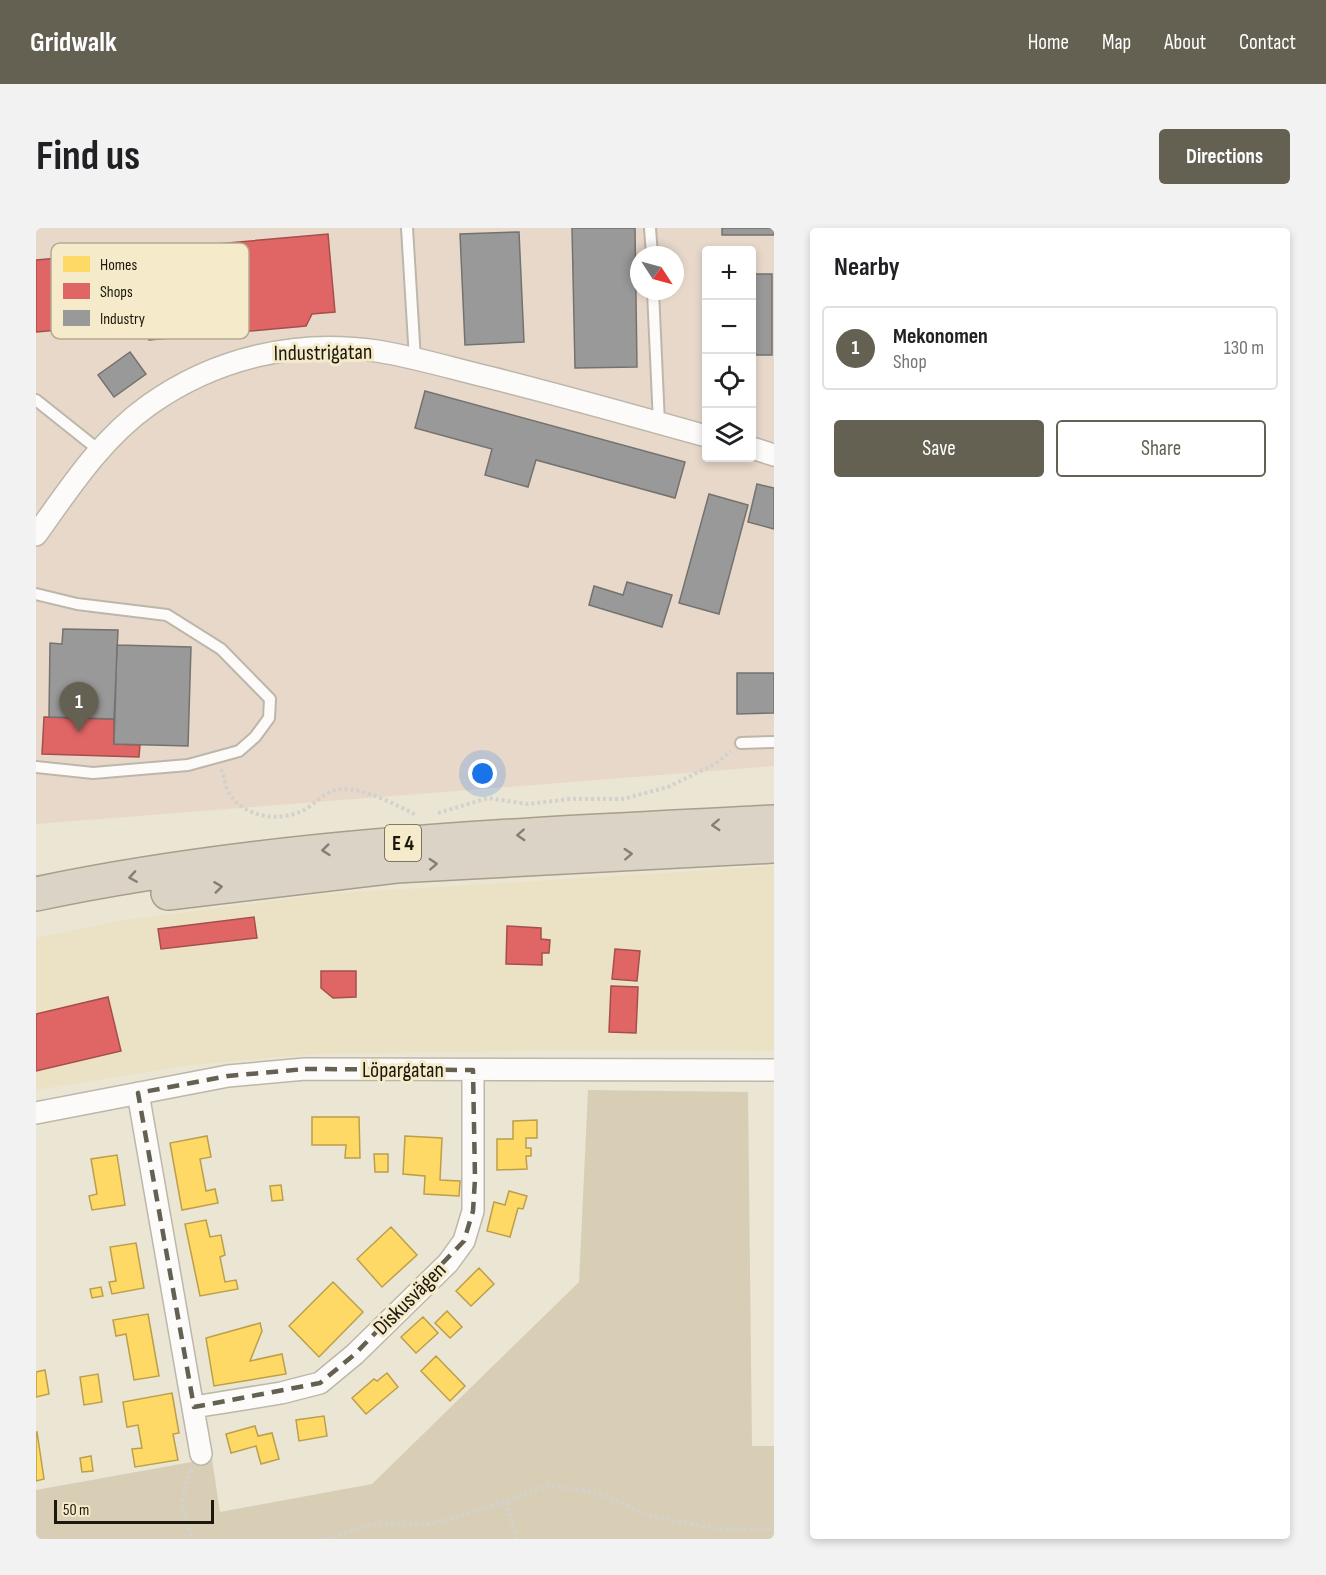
<!DOCTYPE html>
<html lang="en">
<head>
<meta charset="utf-8">
<style>
  :root { --surface:#fff; --page:#f2f2f2; --text:#202124; --muted:#757577; --line:#e0e0e0; --accent:#646052 }
  body { margin:0; font-family:"Sofia Sans Condensed",sans-serif; background:var(--page); color:var(--text) }
  .controls { position:absolute; right:18px; top:18px; display:grid; overflow:hidden; border-radius:6px; box-shadow:0 3px 9px #0003 }
  .controls button { width:54px; height:54px; display:grid; place-items:center; padding:0; border:0; border-bottom:2px solid var(--line); background:var(--surface); color:var(--text); font:30px sans-serif }
  .compass { position:absolute; left:594px; top:18px; width:54px; height:54px; border-radius:50%; background:var(--surface); box-shadow:0 3px 9px #0003; rotate:126deg }
  .scale { position:absolute; left:18px; bottom:15px; width:160px; box-sizing:border-box; padding-left:6px; border:3px solid #1c180c; border-top:0; font-size:16px; line-height:21px; white-space:nowrap; color:#1c180c; -webkit-text-stroke:4px #f5eaca; paint-order:stroke }
  .you { position:absolute; left:447px; top:546px; width:21px; height:21px; margin:-15px; border:4px solid #fff; border-radius:50%; background:#1a73e8; box-shadow:0 0 0 9px #1a73e833 }
  .badge { display:grid; place-items:center; width:39px; height:39px; border-radius:50%; background:var(--accent); color:#fff; font-size:20px; font-weight:700 }
  .pin { position:absolute; translate:-50% -50px; filter:drop-shadow(0 2px 3px #0008) }
  .pin::after { content:''; position:absolute; top:32px; width:21px; height:18px; background:inherit; clip-path:polygon(0 0,100% 0,50% 100%) }
  .list { margin:0; padding:0; list-style:none }
  h2 { display:flex; justify-content:space-between; align-items:center; height:78px; margin:0; padding:0 24px; font-size:26px }
  h2 small { font-size:20px; font-weight:400; color:var(--muted) }
  .list li { display:grid; grid-template-columns:39px 1fr auto; gap:18px; align-items:center; box-sizing:border-box; height:84px; margin:0 12px 12px; padding:0 12px; border:2px solid var(--line); border-radius:6px }
  .list b { display:block; font-size:22px; white-space:nowrap }
  .list p { margin:0; font-size:20px; white-space:nowrap; color:var(--muted) }
  .list em { font-size:20px; font-style:normal; color:var(--muted) }
  .actions { display:flex; gap:12px; padding:18px 24px }
  .actions a { flex:1; padding:14px 0; border:2px solid var(--accent); border-radius:6px; text-align:center; font-size:21px; color:var(--accent) }
  .actions .main { background:var(--accent); color:#fff }
  .icon { flex:none; width:33px; height:33px; fill:none; stroke:currentColor; stroke-width:2; stroke-linecap:round; stroke-linejoin:round }
  .map { position:relative; flex:none; width:738px; height:1311px; overflow:hidden; border-radius:6px }
  header { display:flex; align-items:center; gap:36px; box-sizing:border-box; height:84px; padding:0 30px; background:var(--accent); color:#fff }
  header strong { font-size:28px }
  nav { display:flex; gap:33px; margin-inline-start:auto; font-size:21px }
  .intro { display:flex; align-items:center; justify-content:space-between; box-sizing:border-box; height:144px; padding:0 36px }
  h1 { margin:0; font-size:42px }
  .button { padding:15px 27px; border-radius:6px; background:var(--accent); color:#fff; font-size:21px; font-weight:700 }
  main { display:flex; gap:36px; padding:0 36px }
  aside { flex:1; background:var(--surface); border-radius:6px; box-shadow:0 3px 9px #0003 }
  .map>svg:first-child { display:block }
  .built { fill:#ebe1c4 }
  .industrial { fill:#e7d8ca; fill-rule:evenodd }
  .green { fill:#d7ceb5 }
  .homes { fill:#ffd966; stroke:#bb9f4b; stroke-width:1.5 }
  .shops { fill:#e06666; stroke:#a54f4b; stroke-width:1.5 }
  .industry { fill:#999; stroke:#74726f; stroke-width:1.5 }
  .lines { fill:none; stroke-linecap:round; stroke-linejoin:round }
  .lane-casing { stroke:#bcb7aa; stroke-width:14 }
  .street-casing { stroke:#bcb7aa; stroke-width:24 }
  .highway-casing { stroke:#a79e89; stroke-width:36 }
  .path { stroke:#d3d1cc; stroke-width:4; stroke-dasharray:3 3; stroke-linecap:butt }
  .lane { stroke:#fcfbf9; stroke-width:10 }
  .street { stroke:#fcfbf9; stroke-width:21 }
  .highway { stroke:#dbd4c6; stroke-width:33 }
  .oneway { stroke:#857f72 }
  .marked { fill:none; stroke:#646052; stroke-width:4.5; stroke-dasharray:12 8; stroke-linejoin:round }
  .labels { text-anchor:middle; dominant-baseline:central; stroke-width:6; stroke-linejoin:round; paint-order:stroke }
  .shield { fill:#f5eaca; stroke:#5d5745; stroke-width:1.5 }
  .shield-label { font-size:21px; font-weight:bold; fill:#1c180c }
  .street-label { font-size:22px; fill:#1c180c; stroke:#f5eaca }
  .key { fill:#f5eaca; stroke:#b4ab91; stroke-width:1.5 }
  .key-label { font-size:16px; fill:#1c180c }
</style>
</head>
<body>
<header>
<strong>Gridwalk</strong>
<nav><a>Home</a><a>Map</a><a>About</a><a>Contact</a></nav>
</header>
<div class="intro"><h1>Find us</h1><a class="button">Directions</a></div>
<main>
<div class="map">
<svg width="738" height="1311" viewBox="0 0 738 1311">
  <rect width="100%" height="100%" fill="#ebe5d4"/>
  <path class="built" d="M738,638V823L530,822L279,826L153,837L0,862V710L82,693L290,666Z"/>
  <path class="industrial" d="M0,0H738V538L0,596ZM670,22H716V230H670ZM603,27H639V63H603Z"/>
  <path class="green" d="M552,862L712,864L716,1218H738V1311H0V1262L161,1233L176,1231L184,1284L336,1256L543,1054Z"/>
  <path class="homes" d="M276,889H323L324,930H309L310,917H276Z
    M501,892V910H490V920H495V928H490L491,941L461,942V911H477V893Z
    M171,908L175,929L164,931L170,963L179,961L182,975L146,982L134,915Z
    M369,908L406,910L404,952L424,953L423,968L388,966L389,948L367,946Z
    M338,926H352V944H339Z
    M81,927L89,977L56,982L53,968L61,966L55,931Z
    M245,957L247,972L236,973L234,958Z
    M473,963L491,968L487,981L482,980L474,1009L451,1003L458,974L469,977Z
    M170,992L174,1009L185,1007L189,1027L184,1029L189,1054L200,1052L202,1061L164,1068L149,996Z
    M355,999L381,1027L346,1059L321,1031Z
    M100,1015L108,1060L76,1066L73,1054L80,1053L74,1019Z
    M443,1040L458,1056L435,1078L420,1063Z
    M297,1054L327,1084L283,1129L253,1098Z
    M65,1059L67,1068L56,1070L54,1061Z
    M411,1083L426,1099L414,1110L399,1095Z
    M112,1086L123,1148L98,1152L90,1106L80,1108L77,1092Z
    M387,1089L402,1105L380,1125L365,1109Z
    M224,1095L226,1103L214,1133L246,1126L250,1146L178,1158L170,1110Z
    M400,1128L429,1158L414,1173L385,1143Z
    M9,1142L13,1166L0,1169V1144Z
    M351,1145L362,1159L330,1186L316,1170L338,1151L341,1153Z
    M62,1146L66,1174L48,1177L44,1149Z
    M136,1165L143,1205L137,1206L142,1232L99,1239L96,1221L106,1220L102,1197L91,1199L87,1174Z
    M288,1188L291,1208L263,1213L260,1192Z
    M219,1198L222,1208L236,1205L243,1231L225,1236L220,1218L195,1225L190,1206Z
    M1,1204L8,1251L0,1253V1204Z
    M55,1228L57,1243L46,1244L44,1230Z"/>
  <path class="shops" d="M292,6L299,84L276,86L270,98L113,112L112,94L0,104V32Z
    M8,489L78,491V516L104,517L103,529L6,526Z
    M218,689L221,710L125,721L122,701Z
    M471,698L505,700V711L514,712L513,725H506V737L470,736Z
    M579,721L604,723L601,753L576,751Z
    M285,743H320V769L297,770L285,760Z
    M575,758L602,759L600,805L573,804Z
    M72,769L85,823L0,843V786Z"/>
  <path class="industry" d="M536,0H599L601,139L539,140Z
    M686,0H738V7H686Z
    M483,4L488,114L429,117L424,6Z
    M716,46H736V127H716Z
    M94,124L110,146L78,169L62,147Z
    M389,163L649,234L639,270L500,232L492,259L449,247L456,221L379,200Z
    M721,256L738,260V301L712,294Z
    M673,266L712,277L683,386L643,375Z
    M591,354L636,367L626,399L553,377L558,358L587,367Z
    M27,401L82,402L78,491L13,489L14,415L26,416Z
    M81,417L155,419L152,518L78,516Z
    M701,445H738V485L701,486Z"/>
  <g class="lines">
    <defs>
      <path id="lane" d="M371,0L379,131
        M614,0L616,27
        M617,63L623,195
        M0,172L64,223
        M0,366L41,376L131,387L185,421L234,471L233,490L219,509L203,523L152,537L57,545L0,539
        M705,515L738,514"/>
      <path id="street" d="M716,220L738,227
        M0,307C33,261 65,211 113,177C179,130 260,111 341,123C379,129 418,141 456,150C528,168 599,188 670,208
        M102,865L165,1226
        M0,885L192,848L269,841L738,842
        M158,1179L245,1165L284,1155L319,1126L412,1035L428,1013L437,983V842"/>
      <path id="highway" d="M132,665L360,638L738,618
        M0,666C243,615 491,607 738,594"/>
    </defs>
    <use href="#lane" class="lane-casing"/>
    <use href="#street" class="street-casing"/>
    <use href="#highway" class="highway-casing"/>
    <path class="path" d="M185,541C189,550 189,560 194,567C210,589 241,594 266,583C279,577 290,561 306,561C330,561 359,576 380,587
      M402,585L452,570L491,576L534,571H587L632,559L679,536L695,523
      M156,1242C141,1269 146,1283 156,1311
      M470,1274L481,1311
      M291,1311L333,1297L396,1296L470,1274L511,1257L561,1265L619,1289L684,1301L738,1302"/>
    <use href="#lane" class="lane"/>
    <use href="#street" class="street"/>
    <use href="#highway" class="highway"/>
  </g>
  <defs><path id="oneway-chevron" d="M-2-3.5L2.5 0L-2 3.5" fill="none" stroke-width="1.6" stroke-linecap="round" stroke-linejoin="round" transform="scale(1.5)"/></defs>
  <g class="oneway">
    <use href="#oneway-chevron" transform="translate(680 597) rotate(177)"/>
    <use href="#oneway-chevron" transform="translate(485 607) rotate(177)"/>
    <use href="#oneway-chevron" transform="translate(290 622) rotate(174)"/>
    <use href="#oneway-chevron" transform="translate(592 626) rotate(-3)"/>
    <use href="#oneway-chevron" transform="translate(397 636) rotate(-3)"/>
    <use href="#oneway-chevron" transform="translate(97 649) rotate(171)"/>
    <use href="#oneway-chevron" transform="translate(182 659) rotate(-7)"/>
  </g>
  <path class="marked" d="M269,841L437,842L439,951L437,983L428,1013L319,1126L284,1155L158,1179L102,865L192,848Z"/>
  <g class="labels">
    <rect class="shield" x="349" y="597" width="36" height="36" rx="4.5"/>
    <g class="shield-label">
      <text x="367" y="615">E 4</text>
    </g>
    <g class="street-label">
      <text transform="translate(287 125) rotate(-1)">Industrigatan</text>
      <text x="367" y="842">Löpargatan</text>
      <text transform="translate(374 1071) rotate(-45)">Diskusvägen</text>
    </g>
  </g>
  <rect x="15" y="15" width="198" height="96" rx="9" class="key"/>
  <rect x="27" y="28" width="27" height="16" fill="#ffd966"/>
  <rect x="27" y="55" width="27" height="16" fill="#e06666"/>
  <rect x="27" y="82" width="27" height="16" fill="#999"/>
  <g class="key-label">
    <text x="64" y="42">Homes</text>
    <text x="64" y="69">Shops</text>
    <text x="64" y="96">Industry</text>
  </g>
</svg>
<div class="controls">
<button>+</button>
<button>−</button>
<button><svg class="icon" aria-label="locate" viewBox="0 0 24 24"><circle cx="12" cy="12" r="6"/><path d="M12 2v4M12 18v4M2 12h4M18 12h4"/></svg></button>
<button><svg class="icon" aria-label="layers" viewBox="0 0 24 24"><path d="M12 4l9 5-9 5-9-5zM3 14l9 5 9-5"/></svg></button>
</div>
<svg class="compass" viewBox="-18 -18 36 36"><path d="M0-13l5 13h-10z" fill="#e53935"/><path d="M0 13l5-13h-10z" fill="#757577"/></svg>
<div class="scale">50 m</div>
<div class="you"></div>
<div class="pin badge" style="left:43px;top:504px">1</div>
</div>
<aside>
<h2>Nearby<small></small></h2>
<ul class="list">
<li><span class="badge">1</span><div><b>Mekonomen</b><p>Shop</p></div><em>130 m</em></li>
</ul>
<div class="actions"><a class="main">Save</a><a>Share</a></div>
</aside>
</main>
</body>
</html>
